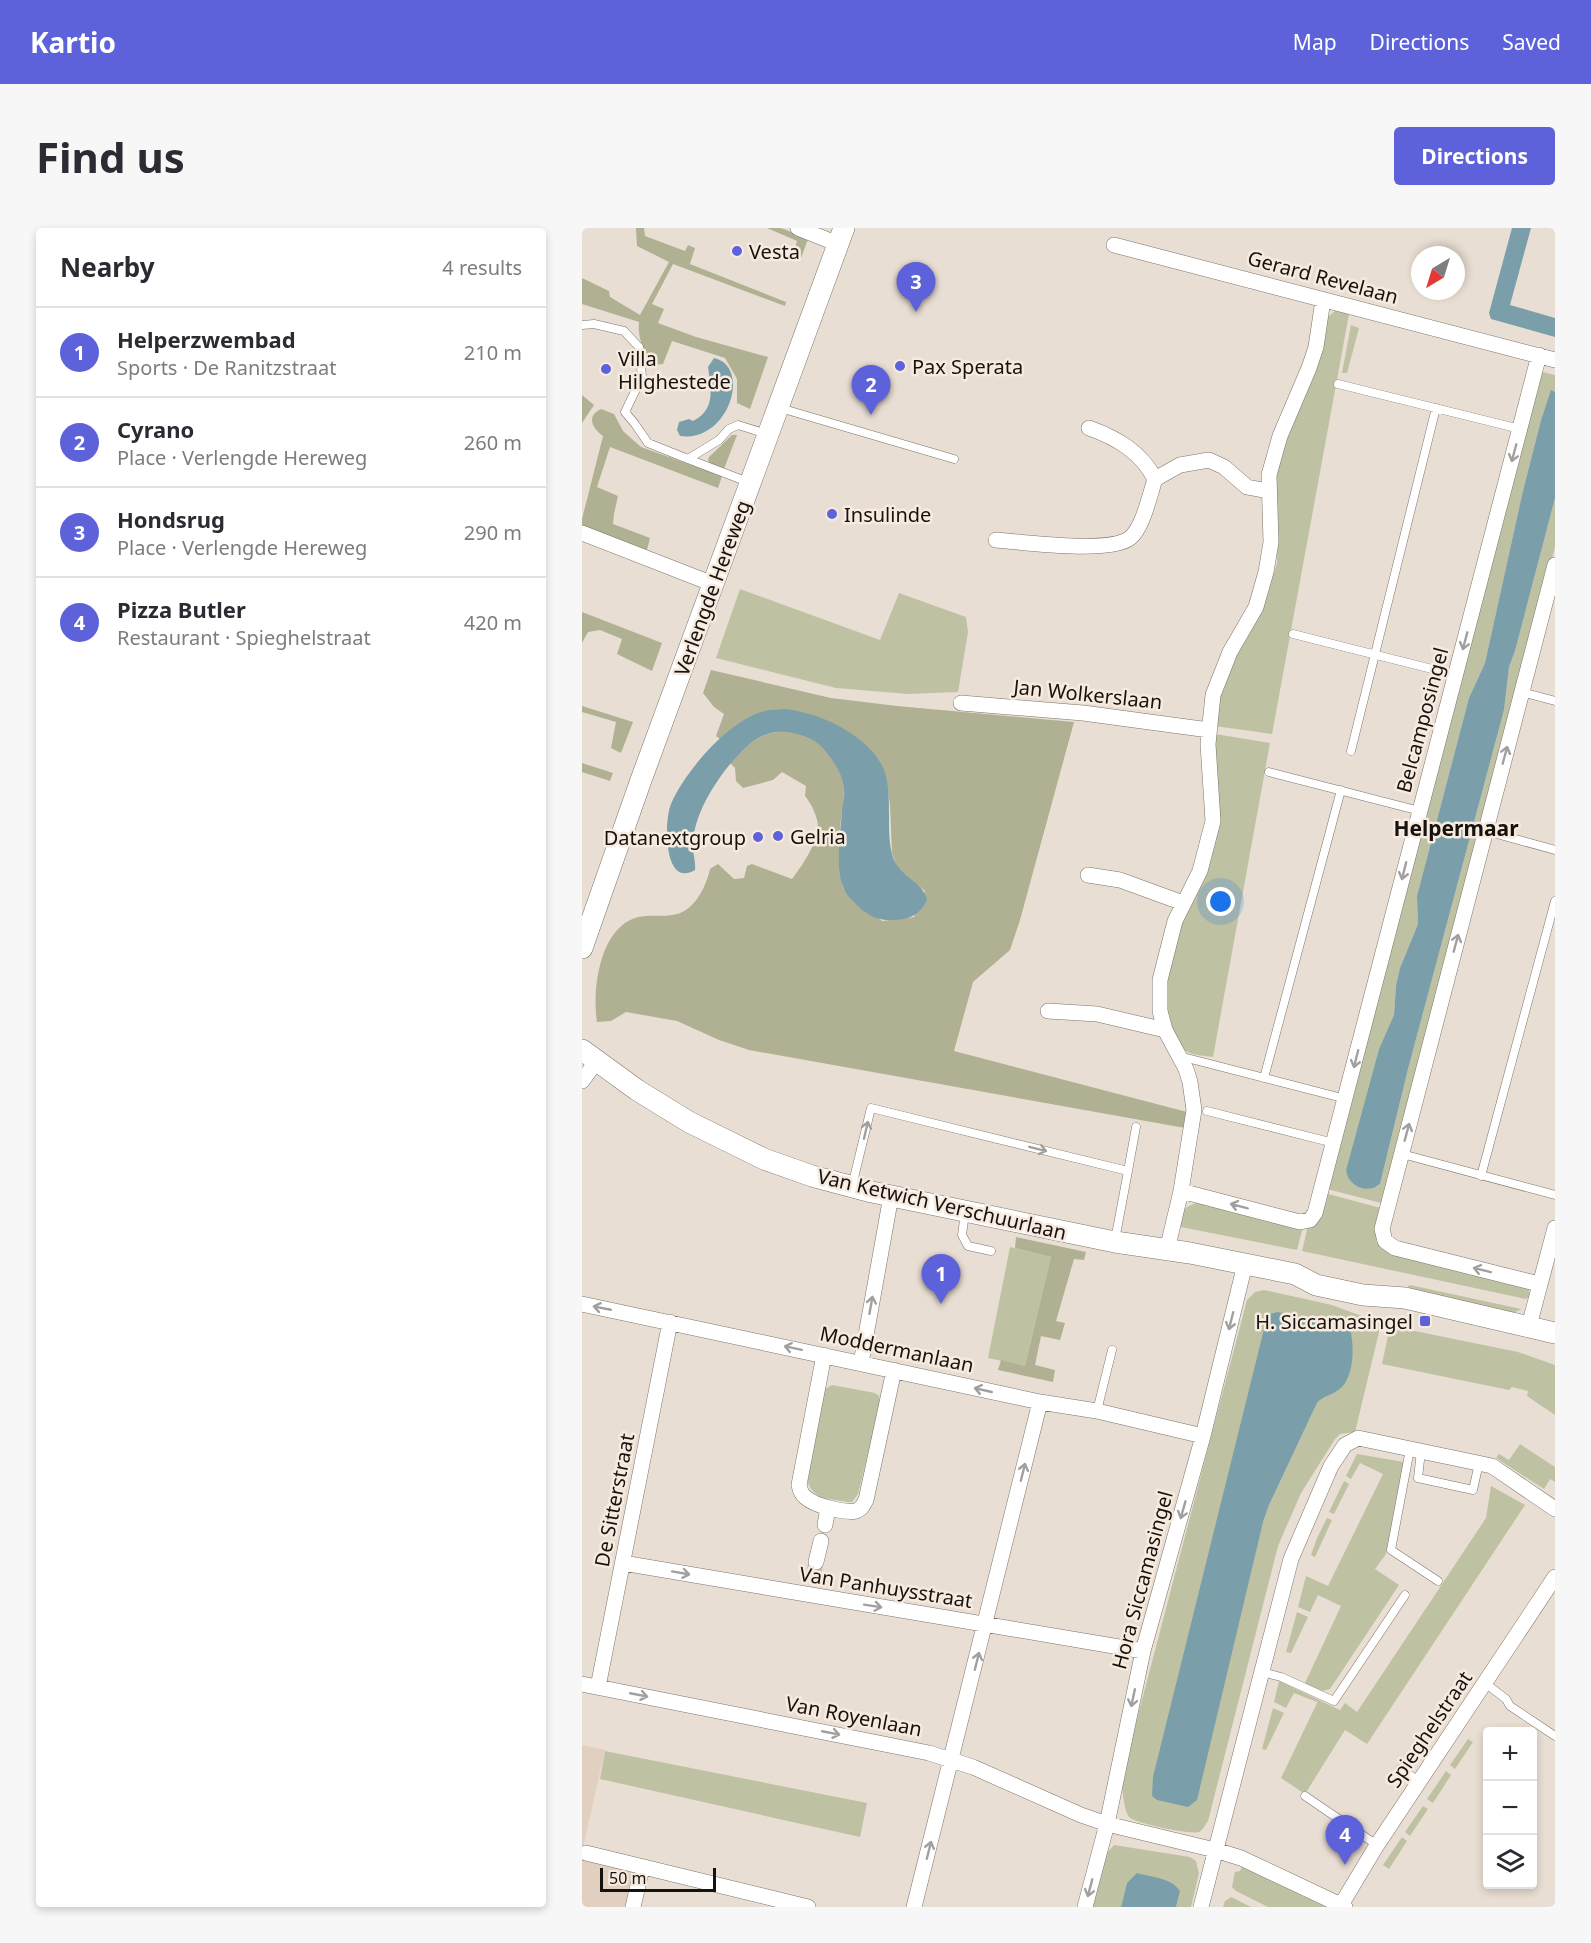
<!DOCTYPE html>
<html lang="en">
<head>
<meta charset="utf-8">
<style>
  :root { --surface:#fff; --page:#f7f7f7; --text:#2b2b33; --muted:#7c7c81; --line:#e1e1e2; --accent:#5d62da }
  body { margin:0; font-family:"Noto Sans",sans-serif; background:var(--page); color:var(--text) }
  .controls { position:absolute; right:18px; bottom:18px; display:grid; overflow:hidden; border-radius:6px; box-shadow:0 3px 9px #0003 }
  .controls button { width:54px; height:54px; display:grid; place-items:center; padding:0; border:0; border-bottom:2px solid var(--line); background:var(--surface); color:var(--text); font:30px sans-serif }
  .compass { position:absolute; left:829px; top:18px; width:54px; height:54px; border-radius:50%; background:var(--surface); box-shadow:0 3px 9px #0003; rotate:218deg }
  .scale { position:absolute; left:18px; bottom:15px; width:116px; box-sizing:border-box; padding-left:6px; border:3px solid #16120e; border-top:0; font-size:16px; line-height:21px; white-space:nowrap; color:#16120e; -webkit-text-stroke:4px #f7ebe0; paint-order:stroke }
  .you { position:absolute; left:639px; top:674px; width:21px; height:21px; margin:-15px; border:4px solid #fff; border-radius:50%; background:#1a73e8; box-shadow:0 0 0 9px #1a73e833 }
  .badge { display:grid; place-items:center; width:39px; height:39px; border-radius:50%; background:var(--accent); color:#fff; font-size:20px; font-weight:700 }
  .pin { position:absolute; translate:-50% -50px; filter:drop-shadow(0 2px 3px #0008) }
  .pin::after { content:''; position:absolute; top:32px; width:21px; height:18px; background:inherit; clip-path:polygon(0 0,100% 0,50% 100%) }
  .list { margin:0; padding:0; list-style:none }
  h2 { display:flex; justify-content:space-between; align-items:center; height:78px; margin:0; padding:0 24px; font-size:26px }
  h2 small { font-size:20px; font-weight:400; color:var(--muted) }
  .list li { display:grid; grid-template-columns:39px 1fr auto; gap:18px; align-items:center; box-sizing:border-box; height:90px; padding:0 24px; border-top:2px solid var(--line) }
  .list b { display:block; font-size:22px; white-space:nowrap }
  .list p { margin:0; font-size:20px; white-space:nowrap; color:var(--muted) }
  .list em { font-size:20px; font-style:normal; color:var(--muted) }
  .icon { flex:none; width:33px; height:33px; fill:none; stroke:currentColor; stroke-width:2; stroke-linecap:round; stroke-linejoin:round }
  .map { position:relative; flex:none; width:973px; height:1679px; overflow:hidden; border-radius:6px }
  header { display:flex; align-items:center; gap:36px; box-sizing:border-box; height:84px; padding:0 30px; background:var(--accent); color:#fff }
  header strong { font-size:28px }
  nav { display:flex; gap:33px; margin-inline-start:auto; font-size:21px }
  .intro { display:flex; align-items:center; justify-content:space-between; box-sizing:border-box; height:144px; padding:0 36px }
  h1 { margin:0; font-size:42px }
  .button { padding:15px 27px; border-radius:6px; background:var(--accent); color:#fff; font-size:21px; font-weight:700 }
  main { display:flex; gap:36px; padding:0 36px }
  aside { flex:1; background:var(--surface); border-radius:6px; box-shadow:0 3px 9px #0003 }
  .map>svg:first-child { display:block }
  .built { fill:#e1d0c0 }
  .green { fill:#bfc1a3; fill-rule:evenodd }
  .forest { fill:#afb192 }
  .water { fill:#7a9eaa }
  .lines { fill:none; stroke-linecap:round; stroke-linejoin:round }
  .street-tunnel { stroke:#c9bfb5; stroke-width:15; stroke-dasharray:15 8; stroke-linecap:butt }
  .lane-casing { stroke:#7d7369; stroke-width:9 }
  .street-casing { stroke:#7d7369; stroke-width:16 }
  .secondary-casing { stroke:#7d7369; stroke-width:22 }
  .lane { stroke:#fff; stroke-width:8 }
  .street { stroke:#fff; stroke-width:15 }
  .secondary { stroke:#fff; stroke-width:21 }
  .oneway { stroke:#a2a09f }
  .poi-dot { fill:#5d62da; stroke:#f7ebe0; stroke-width:2 }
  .labels { text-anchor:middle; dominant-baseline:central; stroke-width:5; stroke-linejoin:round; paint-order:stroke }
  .poi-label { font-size:20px; fill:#16120e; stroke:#f7ebe0; text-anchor:start }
  .street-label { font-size:20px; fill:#16120e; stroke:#f7ebe0 }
  .neighbourhood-label { font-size:21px; font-weight:bold; fill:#16120e; stroke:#f7ebe0 }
</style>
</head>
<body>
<header>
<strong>Kartio</strong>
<nav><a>Map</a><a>Directions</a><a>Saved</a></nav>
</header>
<div class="intro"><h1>Find us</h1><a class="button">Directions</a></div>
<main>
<aside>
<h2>Nearby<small>4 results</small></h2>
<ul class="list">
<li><span class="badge">1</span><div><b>Helperzwembad</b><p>Sports · De Ranitzstraat</p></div><em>210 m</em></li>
<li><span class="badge">2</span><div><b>Cyrano</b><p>Place · Verlengde Hereweg</p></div><em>260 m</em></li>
<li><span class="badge">3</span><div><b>Hondsrug</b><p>Place · Verlengde Hereweg</p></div><em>290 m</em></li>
<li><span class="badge">4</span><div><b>Pizza Butler</b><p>Restaurant · Spieghelstraat</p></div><em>420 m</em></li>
</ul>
</aside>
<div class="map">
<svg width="973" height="1679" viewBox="0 0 973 1679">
  <rect width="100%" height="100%" fill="#e9ded3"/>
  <path class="built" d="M0,1517L23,1522L0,1624Z
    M0,1632L61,1643L53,1679H0Z"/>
  <path class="green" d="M755,81L765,83L767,86L690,506L633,498L638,465L646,442L685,367L695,335L696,298L693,251L703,212L736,136L745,90Z
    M769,97L777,100L765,145H760Z
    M957,143L973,147V164L969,163L959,192L940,267L903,435L887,470L835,668L836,696L818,740L814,757L812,787L797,821L764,942L765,947L795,959L798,956L826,841L922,482L927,439L933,423L973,270V319L803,976L745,961Z
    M158,361L298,412L317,365L384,389L386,404L376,464L326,466L254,460L134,430Z
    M633,506L688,515L631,829C622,828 608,827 601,821C576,797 585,741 593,711C596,702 602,692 606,683C617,661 628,639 633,615C641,578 634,543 633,506Z
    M743,965L802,981L794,1013L799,1020L947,1060V1069L944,1071L720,1023L726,998Z
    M616,975L721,999L715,1022L599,999C596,986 603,977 616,975Z
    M428,1019L469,1029L443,1138L406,1130Z
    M828,1057L939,1081L932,1085L827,1060L826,1058Z
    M682,1062L750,1077L798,1095V1100L773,1204L758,1206L753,1211L719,1265L696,1318L626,1593C623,1597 621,1602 617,1604C608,1607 553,1595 547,1589C541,1580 541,1562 539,1552L665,1072L673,1064ZM696,1084L770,1109C769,1125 770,1154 755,1163C748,1168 741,1168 735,1175L687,1277L681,1294Z
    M808,1098L936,1124L973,1137V1187L945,1168L946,1163L930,1159L927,1162L800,1136Z
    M250,1157L293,1165L297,1168L298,1176L276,1266L270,1274H265C246,1270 231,1272 225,1252L243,1161Z
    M938,1216L973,1239V1254L968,1251L962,1261L914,1230L917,1226L927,1232Z
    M775,1226L822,1234L804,1326L793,1341L817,1357L748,1461L739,1463L723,1455L759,1378L736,1367L728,1384L716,1379L724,1348L746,1358L801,1246L778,1235L769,1251L764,1248Z
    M762,1253L767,1256L752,1286L747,1284Z
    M909,1258L943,1277L785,1516L763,1502L723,1566L699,1550L736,1473L735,1474L712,1465L704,1480L692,1474L697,1453L758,1482L763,1475L775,1484L904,1290Z
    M745,1290L750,1292L733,1329L729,1327L735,1310Z
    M715,1384L726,1389L709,1425L704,1424Z
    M691,1480L702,1485L684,1522L680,1521Z
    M886,1511L891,1514L873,1541L868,1537Z
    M23,1523L285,1575L278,1609L18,1551Z
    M864,1543L869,1547L851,1575L845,1571Z
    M841,1578L846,1581L828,1608L823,1604Z
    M820,1609L825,1613L807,1641L801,1637Z
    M532,1617L608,1629L614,1633L617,1645L609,1679H594L598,1663L545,1655L539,1679H511L524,1626Z
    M660,1639L744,1679H686L654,1663L650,1659L653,1644L658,1643Z
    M649,1669L669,1679H641L643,1673Z"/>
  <path class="forest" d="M54,0H62L63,8L103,23L106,17L113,20L108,36L204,74L203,78L91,36L70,76L82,81L76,95L114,109L186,129L168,181L155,175V151L143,130L90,113L81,136L71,137C62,127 55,108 57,94L0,76V50L27,63L28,69L58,87L87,34L55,18Z
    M185,0H199L226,11L219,30L211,27L215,13Z
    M0,167L12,177L0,195Z
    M19,181L32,186L41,203L59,219L140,248L136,260L28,219L15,259L36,268L32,286L31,296L68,310L65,322L0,298V291L21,208C10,200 4,188 19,181Z
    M150,207H155L142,241L128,236L126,232L127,229Z
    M0,384L80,415L70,443L35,426L40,411L18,402L6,404L0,415Z
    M129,442L249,470L315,478L492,494L438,692L428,722L391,754L372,823L605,884L603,900L167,822L137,812L95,793L44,784L29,793L15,794C10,763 17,702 53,690C65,686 78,689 90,687C112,685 124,659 128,641L136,636L152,651L162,650L165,638L170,636L210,651C218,641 237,613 236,599C236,589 229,575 223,568L224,558L200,544L191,552L161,560L154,553L153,540L147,534C170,513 183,499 216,505C240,511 261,538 262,563C262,575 259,588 258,600C256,620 258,641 261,660L300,693L332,689L343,663L316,641L310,625L308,577L304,549L267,504L151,500L138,511L134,508L142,486L132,479L121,465Z
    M0,478L51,494L39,525L29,520L34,494L0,484Z
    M0,535L31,545L28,553L0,544Z
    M434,1009L504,1024L502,1032L492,1031L474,1093L483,1095L478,1112L459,1108L453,1137L473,1142L471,1154L416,1142L419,1132L443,1138L469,1029L433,1020Z"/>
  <path class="water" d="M930,0H949L928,77L973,90V109L909,91L907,85Z
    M132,130C170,138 147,215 98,208L95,202L97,194L107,191L111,193C134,182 129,160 126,139Z
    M969,162L973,164V270L933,423L927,439L922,482L826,841L798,956C785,967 766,958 764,942L797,821L812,787L814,757L818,740L836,696L835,668L887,470L903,435L940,267L959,192Z
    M202,481C238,484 294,510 304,548C310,573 304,603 310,626C317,651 340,651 345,672C338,686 329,691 313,692C297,693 288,689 277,679C271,673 265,668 262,661C253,642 258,606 260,584C260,577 263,569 262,562C261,548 254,536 245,525C236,513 226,508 211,505C192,501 176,507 162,521C140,542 112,583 111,615C110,624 114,633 113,642C81,661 82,592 89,576C103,543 148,491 183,483C189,481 196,482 202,481Z
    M696,1084L762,1098L768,1101C773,1119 772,1153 755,1163C748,1168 741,1168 735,1175L687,1277L681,1294L615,1572L606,1579L575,1572L570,1568L571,1549L684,1093L688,1086Z
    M555,1645C569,1649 590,1650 598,1663L594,1679H539L545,1655Z"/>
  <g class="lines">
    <path class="street-tunnel" d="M230,1353L234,1334"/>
    <defs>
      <path id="lane" d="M0,97L12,96L42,103L57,119L60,149L43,184L53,196L66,215L106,231L137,212L147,201L156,197L185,206
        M756,156L938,201
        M198,180L372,231
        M106,231L166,254
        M711,406L874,447
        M940,464L973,473
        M769,523L854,180
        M687,544L838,583
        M904,603L973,622
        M597,828L764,871
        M682,850L759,562
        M625,883L752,915
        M820,926L973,967
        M546,943L554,899
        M899,948L973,673
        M270,958L289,880L546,943L533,1012
        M383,985L380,1007L386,1018L409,1023
        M515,1183L530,1122
        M828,1221L809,1322L856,1353
        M839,1223L836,1250L891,1262L897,1235
        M680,1444L699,1449L752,1473L823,1367
        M903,1455L924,1471L928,1478L973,1508
        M818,1541L837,1553
        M723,1568L795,1617"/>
      <path id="street" d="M216,0L256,16
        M532,17L973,132
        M507,200C535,210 559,224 573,251
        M0,305L131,356
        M414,312C440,314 528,326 548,310C561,300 568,266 573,251L598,237L627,232L642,239L665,259L686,263
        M379,475L501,485L627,502
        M506,647L538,652L601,675
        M466,783L515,786L583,802
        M0,853L14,834
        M599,963L718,994L728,992L733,985L957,127
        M585,1022L599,963L612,882L608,854L604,841L583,802L578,783V752L593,693L618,643L631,593L626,516L631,467L648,424L674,379L684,344L689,314L687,247L698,208L727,140L734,119L741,72
        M957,1056L813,1020L803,1013L800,1001L973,337
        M0,1076L458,1174L515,1183L621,1208
        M947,1098L973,1000
        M242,1127L217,1257C218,1262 219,1266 223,1269C233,1278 262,1285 274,1283C280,1281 281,1277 284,1272L312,1142
        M279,1135L309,968
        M243,1297L246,1280
        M234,1334L239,1313
        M41,1335L561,1423
        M0,1456L347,1525L391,1539L499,1587L525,1596L633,1622L659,1630L763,1679
        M16,1459L88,1094
        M4,1625L226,1679
        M759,1677L795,1617L973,1349
        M51,1679L60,1640
        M332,1679L458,1174
        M503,1679L525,1596L561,1423L621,1208L663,1036
        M619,1679L709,1331L749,1238L763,1217L776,1210L910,1238L973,1281"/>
      <path id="secondary" d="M0,720L59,552L262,0
        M0,822L55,862L107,894L182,931L230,948L290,964L533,1014L608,1025L713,1046L734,1057L781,1067L823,1070L973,1105"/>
    </defs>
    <use href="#lane" class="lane-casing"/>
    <use href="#street" class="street-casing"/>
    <use href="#secondary" class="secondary-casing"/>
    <use href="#lane" class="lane"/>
    <use href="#street" class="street"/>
    <use href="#secondary" class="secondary"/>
  </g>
  <defs><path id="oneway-shaft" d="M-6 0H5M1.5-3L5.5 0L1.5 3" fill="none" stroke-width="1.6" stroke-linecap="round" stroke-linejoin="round" transform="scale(1.5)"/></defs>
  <g class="oneway">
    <use href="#oneway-shaft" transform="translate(932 225) rotate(105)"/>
    <use href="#oneway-shaft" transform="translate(883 413) rotate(105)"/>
    <use href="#oneway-shaft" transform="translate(923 527) rotate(-75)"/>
    <use href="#oneway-shaft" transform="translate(822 643) rotate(104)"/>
    <use href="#oneway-shaft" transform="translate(874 715) rotate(-75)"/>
    <use href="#oneway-shaft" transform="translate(774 831) rotate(104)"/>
    <use href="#oneway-shaft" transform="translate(284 902) rotate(-77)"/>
    <use href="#oneway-shaft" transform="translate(825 904) rotate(-75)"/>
    <use href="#oneway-shaft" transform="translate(456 921) rotate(14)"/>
    <use href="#oneway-shaft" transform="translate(657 978) rotate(-165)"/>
    <use href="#oneway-shaft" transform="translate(900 1042) rotate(-166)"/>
    <use href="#oneway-shaft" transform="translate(289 1077) rotate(-80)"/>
    <use href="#oneway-shaft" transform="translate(20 1080) rotate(-169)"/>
    <use href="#oneway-shaft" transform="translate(649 1093) rotate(104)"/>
    <use href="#oneway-shaft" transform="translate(211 1120) rotate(-168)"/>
    <use href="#oneway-shaft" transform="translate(401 1162) rotate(-167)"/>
    <use href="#oneway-shaft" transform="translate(441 1244) rotate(-76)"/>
    <use href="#oneway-shaft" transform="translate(601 1282) rotate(106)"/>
    <use href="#oneway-shaft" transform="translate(99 1345) rotate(10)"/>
    <use href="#oneway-shaft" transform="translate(291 1378) rotate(9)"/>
    <use href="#oneway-shaft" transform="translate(395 1433) rotate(-76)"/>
    <use href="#oneway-shaft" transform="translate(57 1467) rotate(11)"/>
    <use href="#oneway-shaft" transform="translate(551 1470) rotate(102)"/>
    <use href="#oneway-shaft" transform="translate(249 1505) rotate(11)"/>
    <use href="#oneway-shaft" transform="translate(347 1622) rotate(-76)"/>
    <use href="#oneway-shaft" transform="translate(508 1660) rotate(105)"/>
  </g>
  <g class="poi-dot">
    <circle cx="155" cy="23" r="6"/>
    <circle cx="318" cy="138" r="6"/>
    <circle cx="24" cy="141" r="6"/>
    <circle cx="250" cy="286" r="6"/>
    <circle cx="196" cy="608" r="6"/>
    <circle cx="176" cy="609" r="6"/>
    <rect x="837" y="1087" width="12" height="12" rx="3"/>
  </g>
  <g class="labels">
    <g class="poi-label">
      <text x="167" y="23">Vesta</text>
      <text x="36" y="130">Villa<tspan x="36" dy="23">Hilghestede</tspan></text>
      <text x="330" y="138">Pax Sperata</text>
      <text x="262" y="286">Insulinde</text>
      <text x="208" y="608">Gelria</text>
      <text x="164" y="609" text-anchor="end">Datanextgroup</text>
      <text x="831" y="1093" text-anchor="end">H. Siccamasingel</text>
    </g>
    <g class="street-label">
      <text transform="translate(741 49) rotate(15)">Gerard Revelaan</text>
      <text transform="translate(130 360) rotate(-70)">Verlengde Hereweg</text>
      <text transform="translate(506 466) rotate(6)">Jan Wolkerslaan</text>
      <text transform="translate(840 492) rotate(-75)">Belcamposingel</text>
      <text transform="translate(360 976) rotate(13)">Van Ketwich Verschuurlaan</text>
      <text transform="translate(315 1121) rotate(12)">Moddermanlaan</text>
      <text transform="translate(32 1272) rotate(-79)">De Sitterstraat</text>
      <text transform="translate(560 1352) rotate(-75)">Hora Siccamasingel</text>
      <text transform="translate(304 1359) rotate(9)">Van Panhuysstraat</text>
      <text transform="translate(272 1488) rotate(11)">Van Royenlaan</text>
      <text transform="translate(847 1501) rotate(-56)">Spieghelstraat</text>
    </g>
    <g class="neighbourhood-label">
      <text x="874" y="600">Helpermaar</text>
    </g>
  </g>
</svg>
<div class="controls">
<button>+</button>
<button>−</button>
<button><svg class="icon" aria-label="layers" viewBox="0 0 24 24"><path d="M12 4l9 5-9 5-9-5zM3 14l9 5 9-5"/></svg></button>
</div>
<svg class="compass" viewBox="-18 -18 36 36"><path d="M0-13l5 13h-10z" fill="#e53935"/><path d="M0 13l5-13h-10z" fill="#7c7c81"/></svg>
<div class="scale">50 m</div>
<div class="you"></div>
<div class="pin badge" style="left:359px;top:1076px">1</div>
<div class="pin badge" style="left:289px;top:187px">2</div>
<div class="pin badge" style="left:334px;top:84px">3</div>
<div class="pin badge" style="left:763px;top:1637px">4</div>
</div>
</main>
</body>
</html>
